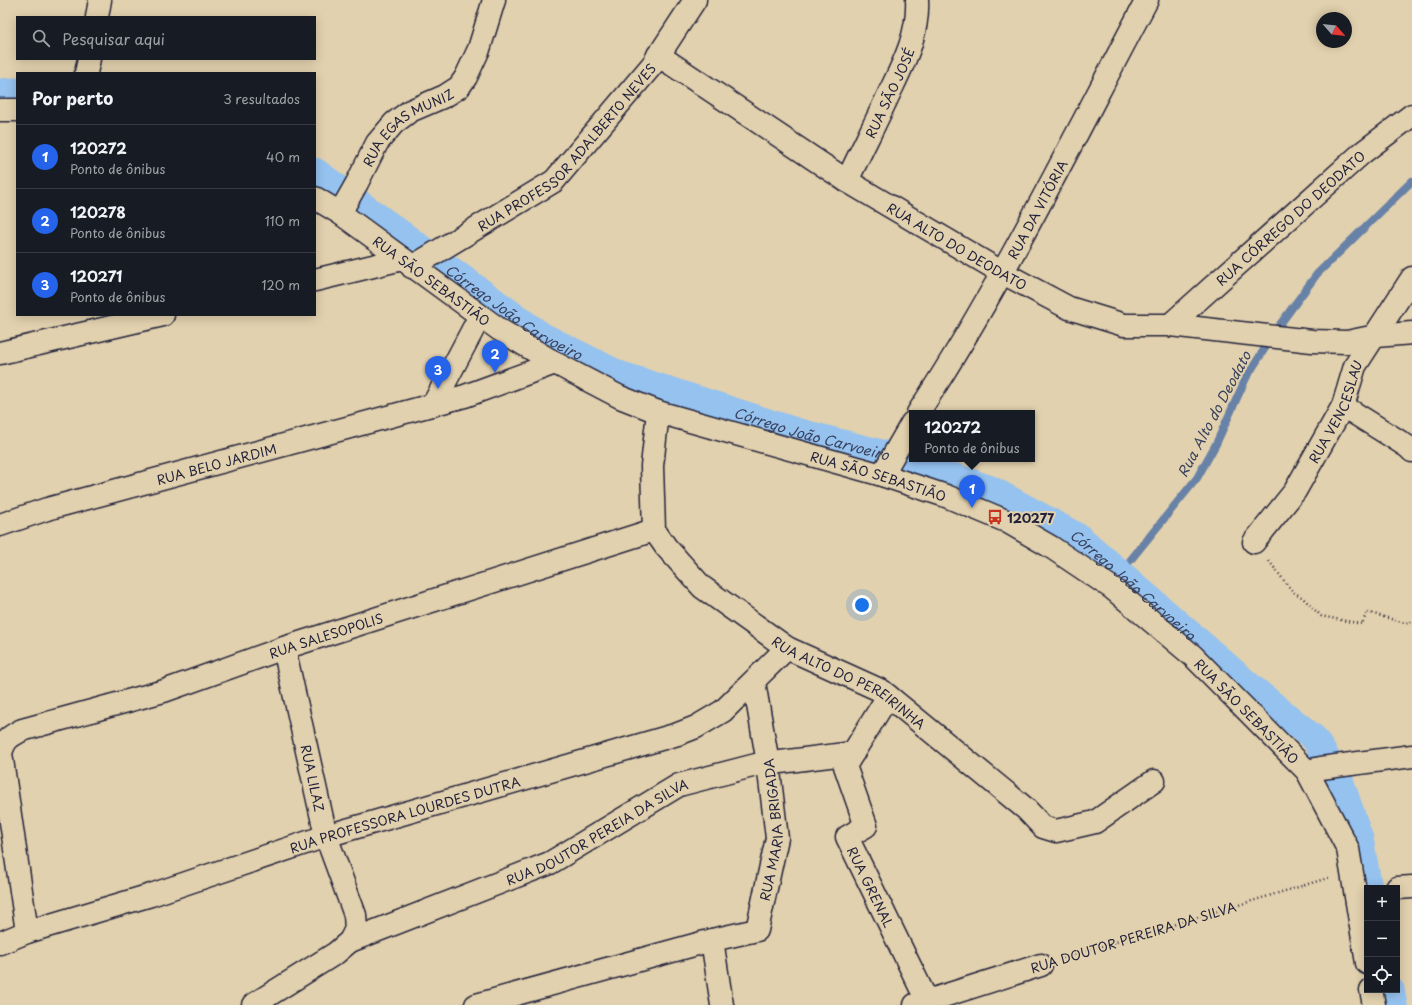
<!DOCTYPE html>
<html lang="pt">
<head>
<meta charset="utf-8">
<style>
  :root { --surface:#171b24; --page:#242831; --text:#f1f3f6; --muted:#9ea1a6; --line:#363941; --accent:#2563eb }
  body { margin:0; font-family:"Playpen Sans",sans-serif; background:var(--page); color:var(--text) }
  .controls { position:absolute; right:12px; bottom:12px; display:grid; overflow:hidden; border-radius:0px; box-shadow:0 2px 10px #0003 }
  .controls button { width:36px; height:36px; display:grid; place-items:center; padding:0; border:0; border-bottom:1px solid var(--line); background:var(--surface); color:var(--text); font:20px sans-serif }
  .compass { position:absolute; left:1316px; top:12px; width:36px; height:36px; border-radius:50%; background:var(--surface); box-shadow:0 2px 10px #0003; rotate:118deg }
  .you { position:absolute; left:862px; top:605px; width:14px; height:14px; margin:-10px; border:3px solid #fff; border-radius:50%; background:#1a73e8; box-shadow:0 0 0 6px #1a73e833 }
  .badge { display:grid; place-items:center; width:26px; height:26px; border-radius:50%; background:var(--accent); color:#fff; font-size:13px; font-weight:700 }
  .pin { position:absolute; translate:-50% -33px; filter:drop-shadow(0 1px 2px #0008) }
  .pin::after { content:''; position:absolute; top:21px; width:14px; height:12px; background:inherit; clip-path:polygon(0 0,100% 0,50% 100%) }
  .popup { position:absolute; left:909px; top:410px; width:126px; height:52px; box-sizing:border-box; display:grid; place-content:center; border-radius:0px; background:var(--surface); filter:drop-shadow(0 1px 3px #0005); font-size:13px; white-space:nowrap; color:var(--muted) }
  .popup b { font-size:15px; color:var(--text) }
  .popup::after { content:''; position:absolute; left:50%; top:100%; margin-left:-8px; border:8px solid transparent; border-top-color:var(--surface) }
  .list { margin:0; padding:0; list-style:none }
  h2 { display:flex; justify-content:space-between; align-items:center; height:52px; margin:0; padding:0 16px; font-size:17px }
  h2 small { font-size:13px; font-weight:400; color:var(--muted) }
  .list li { display:grid; grid-template-columns:26px 1fr auto; gap:12px; align-items:center; box-sizing:border-box; height:64px; padding:0 16px; border-top:1px solid var(--line) }
  .list b { display:block; font-size:15px; white-space:nowrap }
  .list p { margin:0; font-size:13px; white-space:nowrap; color:var(--muted) }
  .list em { font-size:13px; font-style:normal; color:var(--muted) }
  .icon { flex:none; width:22px; height:22px; fill:none; stroke:currentColor; stroke-width:2; stroke-linecap:round; stroke-linejoin:round }
  .map { position:relative; flex:none; width:1412px; height:1005px; overflow:hidden }
  .search { position:absolute; background:var(--surface); box-shadow:0 2px 10px #0003; left:16px; top:16px; width:300px; height:44px; display:flex; align-items:center; gap:10px; box-sizing:border-box; padding:0 14px; border-radius:0px; color:var(--muted); font-size:15px }
  .panel { position:absolute; background:var(--surface); box-shadow:0 2px 10px #0003; left:16px; top:72px; width:300px; height:244px; border-radius:0px }
  .map>svg:first-child { display:block }
  .lines { fill:none; stroke-linecap:round; stroke-linejoin:round }
  .stream { stroke:#6782a7; stroke-width:8 }
  .canal { stroke:#95c2ef; stroke-width:27 }
  .minor-casing { stroke:#22223b; stroke-width:25 }
  .path { stroke:#22223b; stroke-width:2.5; stroke-dasharray:1 3; stroke-linecap:butt }
  .minor { stroke:#e2d1ae; stroke-width:22 }
  .labels { text-anchor:middle; dominant-baseline:central; stroke-width:4; stroke-linejoin:round; paint-order:stroke }
  .street-label { font-size:13px; fill:#22223b; stroke:#e2d1ae }
  .poi-label { font-size:13px; font-weight:bold; fill:#22223b; stroke:#e2d1ae; text-anchor:start }
  .water-label { font-size:14px; font-style:italic; fill:#39425f; stroke:#e2d1ae }
</style>
</head>
<body>
<div class="map">
<svg width="1412" height="1005" viewBox="0 0 1412 1005">
  <rect width="100%" height="100%" fill="#e2d1ae"/>
  <filter id="ink" filterUnits="userSpaceOnUse"><feTurbulence type="fractalNoise" baseFrequency=".025" numOctaves="2"/><feDisplacementMap in="SourceGraphic" scale="8" xChannelSelector="R" yChannelSelector="G"/><feConvolveMatrix kernelMatrix="1 2 1 2 8 2 1 2 1" color-interpolation-filters="sRGB"/></filter>
  <g filter="url(#ink)">
    <g class="lines">
      <path class="stream" d="M1120,573L1197,478L1216,444L1246,378L1281,323L1317,274L1412,181"/>
      <g class="canal">
        <path d="M0,92L17,91"/>
        <path id="s1" d="M315,171L541,335L619,374L796,431L901,458L991,489L1079,537L1250,686L1314,738L1339,777L1360,839L1369,888"/>
        <path d="M1391,990L1394,1005"/>
      </g>
      <defs>
        <g id="minor">
          <path d="M97,17L100,0"/>
          <path id="s2" d="M658,55L847,181L1003,273L1069,308L1124,325H1170L1312,341L1347,342L1376,336L1412,333"/>
          <path d="M86,73L89,59"/>
          <path d="M0,110H17"/>
          <path id="s3" d="M847,181C860,153 874,126 887,98C902,66 919,36 917,0"/>
          <path id="s4" d="M315,198L340,213L500,330L555,363L620,397L658,412L882,475L946,496L1006,521L1051,547L1112,588L1193,656L1307,771L1348,849L1367,963"/>
          <path id="s5" d="M340,213L357,183L377,143L394,123L410,111L445,96L459,87L466,77L479,49L494,0"/>
          <path id="s6" d="M412,267L554,181L653,64L695,0"/>
          <path d="M315,280L402,259"/>
          <path id="s7" d="M1170,325L1362,153L1412,115"/>
          <path d="M0,353L163,315"/>
          <path d="M433,405L480,316"/>
          <path d="M1343,406L1394,438L1408,447L1412,451"/>
          <path id="s8" d="M658,412L652,466L654,530L666,547L702,587L787,648L882,691L1026,809L1043,827L1056,831L1095,822L1154,781"/>
          <path id="s9" d="M918,413C1004,281 1073,139 1147,0"/>
          <path d="M882,475L912,423"/>
          <path id="s10" d="M0,525L47,509L465,396L555,363"/>
          <path id="s11" d="M1254,542L1295,491L1343,406L1355,366L1412,278"/>
          <path id="s12" d="M888,696L845,766L866,826L847,837L927,1001"/>
          <path d="M1307,771L1321,768L1412,756"/>
          <path d="M1397,888L1412,887"/>
          <path id="s13" d="M27,932L1,753C5,739 9,737 22,730L164,691L284,648L654,530"/>
          <path d="M712,940L722,1005"/>
          <path id="s14" d="M350,941L550,863L679,785L756,765L853,753"/>
          <path id="s15" d="M0,943L27,932L151,895L326,836L678,734L696,727L723,711L787,648"/>
          <path d="M1371,990L1374,1005"/>
          <path d="M253,1005L336,953L350,941L356,929L355,915L326,836L284,648"/>
          <path id="s16" d="M476,1005L712,940L757,930L777,838L768,763L754,682"/>
          <path d="M915,1005L1041,965"/>
        </g>
      </defs>
      <use href="#minor" class="minor-casing"/>
      <path class="path" d="M1269,561L1292,591L1303,598L1321,616L1362,624L1367,612L1405,623L1412,622
        M1063,958L1328,878"/>
      <use href="#minor" class="minor"/>
    </g>
  </g>
  <defs>
    <symbol id="bus-bare" viewBox="-9 -9 18 18"><path d="M-5-6H5V4H4V6H2V4H-2V6H-4V4H-5ZM-3.5-4V0h7V-4ZM-3.5 1.2v1.5H-2V1.2ZM2 1.2v1.5H3.5V1.2Z" fill="#c8321e" stroke="#e2d1ae" stroke-width="2.5" paint-order="stroke"/></symbol>
  </defs>
  <g fill-rule="evenodd">
    <use href="#bus-bare" x="984" y="506" width="22" height="22"/>
  </g>
  <g class="labels">
    <g class="street-label">
      <text stroke="none"><textPath href="#s3" startOffset="98">RUA SÃO JOSÉ</textPath></text>
      <text stroke="none"><textPath href="#s5" startOffset="113">RUA EGAS MUNIZ</textPath></text>
      <text stroke="none"><textPath href="#s6" startOffset="198">RUA PROFESSOR ADALBERTO NEVES</textPath></text>
      <text stroke="none"><textPath href="#s9" startOffset="236">RUA DA VITÓRIA</textPath></text>
      <text stroke="none"><textPath href="#s7" startOffset="161">RUA CÓRREGO DO DEODATO</textPath></text>
      <text stroke="none"><textPath href="#s2" startOffset="355">RUA ALTO DO DEODATO</textPath></text>
      <text stroke="none"><textPath href="#s4" startOffset="143">RUA SÃO SEBASTIÃO</textPath></text>
      <text stroke="none"><textPath href="#s11" startOffset="155">RUA VENCESLAU</textPath></text>
      <text stroke="none"><textPath href="#s10" startOffset="225">RUA BELO JARDIM</textPath></text>
      <text stroke="none"><textPath href="#s4" startOffset="635">RUA SÃO SEBASTIÃO</textPath></text>
      <text stroke="none"><textPath href="#s13" startOffset="532">RUA SALESOPOLIS</textPath></text>
      <text stroke="none"><textPath href="#s8" startOffset="369">RUA ALTO DO PEREIRINHA</textPath></text>
      <text stroke="none"><textPath href="#s4" startOffset="1079">RUA SÃO SEBASTIÃO</textPath></text>
      <text transform="translate(313 778) rotate(78)">RUA LILAZ</text>
      <text stroke="none"><textPath href="#s15" startOffset="425">RUA PROFESSORA LOURDES DUTRA</textPath></text>
      <text stroke="none"><textPath href="#s16" startOffset="393">RUA MARIA BRIGADA</textPath></text>
      <text stroke="none"><textPath href="#s14" startOffset="271">RUA DOUTOR PEREIA DA SILVA</textPath></text>
      <text stroke="none"><textPath href="#s12" startOffset="223">RUA GRENAL</textPath></text>
      <text transform="translate(1133 937) rotate(-17)">RUA DOUTOR PEREIRA DA SILVA</text>
    </g>
    <g class="poi-label">
      <text x="1007" y="517">120277</text>
    </g>
    <g class="water-label">
      <text stroke="none"><textPath href="#s1" startOffset="244">Córrego João Carvoeiro</textPath></text>
      <text transform="translate(1214 414) rotate(-62)">Rua Alto do Deodato</text>
      <text stroke="none"><textPath href="#s1" startOffset="568">Córrego João Carvoeiro</textPath></text>
      <text stroke="none"><textPath href="#s1" startOffset="928">Córrego João Carvoeiro</textPath></text>
    </g>
  </g>
</svg>
<div class="controls">
<button>+</button>
<button>−</button>
<button><svg class="icon" aria-label="locate" viewBox="0 0 24 24"><circle cx="12" cy="12" r="6"/><path d="M12 2v4M12 18v4M2 12h4M18 12h4"/></svg></button>
</div>
<svg class="compass" viewBox="-18 -18 36 36"><path d="M0-13l5 13h-10z" fill="#e53935"/><path d="M0 13l5-13h-10z" fill="#9ea1a6"/></svg>
<div class="you"></div>
<div class="pin badge" style="left:972px;top:508px">1</div>
<div class="popup"><b>120272</b>Ponto de ônibus</div>
<div class="pin badge" style="left:495px;top:373px">2</div>
<div class="pin badge" style="left:438px;top:389px">3</div>
<div class="search"><svg class="icon" aria-label="search" viewBox="0 0 24 24"><circle cx="10" cy="10" r="6"/><path d="M15 15l6 6"/></svg>Pesquisar aqui</div>
<section class="panel">
<h2>Por perto<small>3 resultados</small></h2>
<ul class="list">
<li><span class="badge">1</span><div><b>120272</b><p>Ponto de ônibus</p></div><em>40 m</em></li>
<li><span class="badge">2</span><div><b>120278</b><p>Ponto de ônibus</p></div><em>110 m</em></li>
<li><span class="badge">3</span><div><b>120271</b><p>Ponto de ônibus</p></div><em>120 m</em></li>
</ul>
</section>
</div>
</body>
</html>
